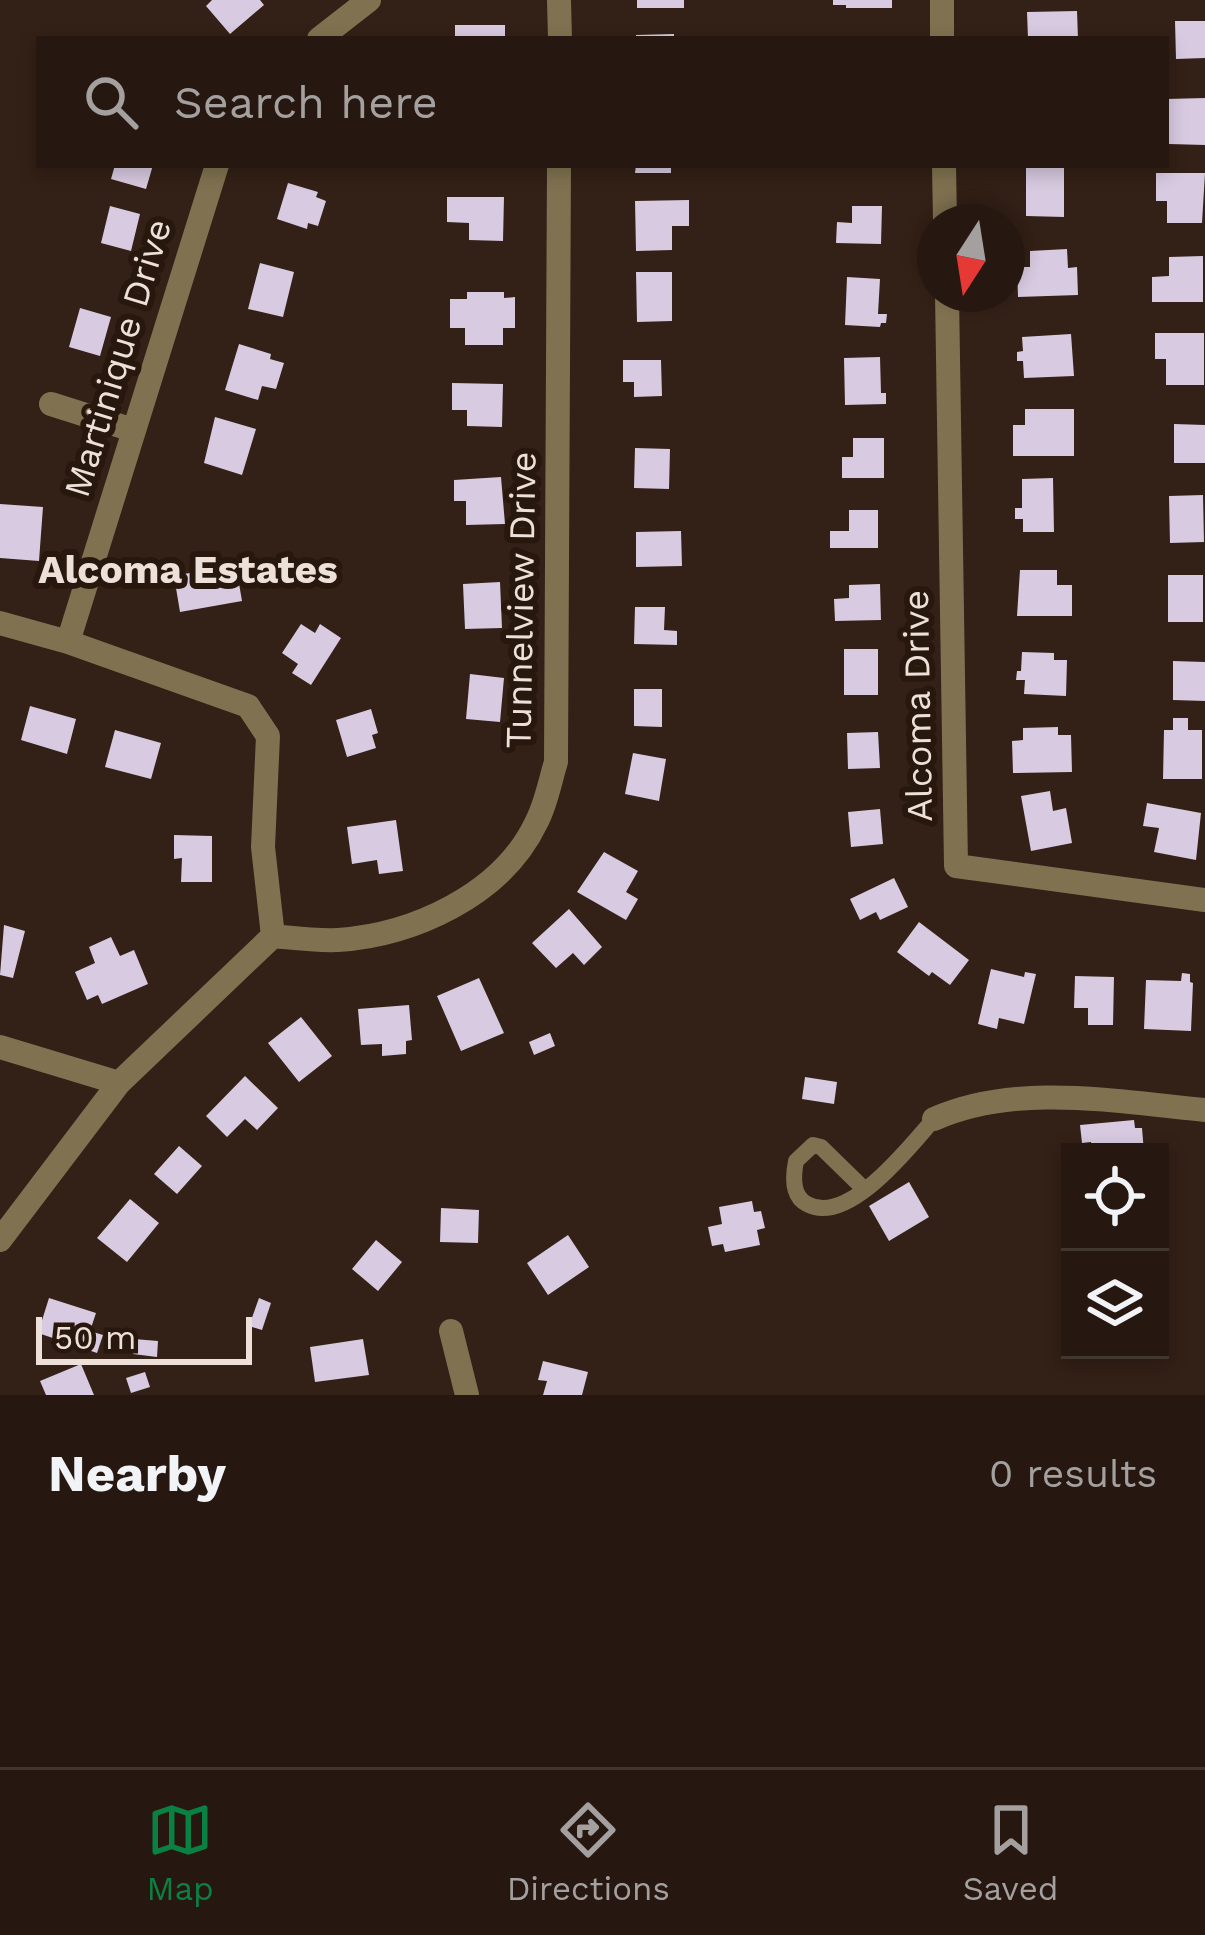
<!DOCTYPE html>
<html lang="en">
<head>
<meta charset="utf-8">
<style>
  :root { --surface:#261810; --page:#32251e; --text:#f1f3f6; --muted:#a4a09f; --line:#423730; --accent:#0b8043 }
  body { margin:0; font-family:"Work Sans",sans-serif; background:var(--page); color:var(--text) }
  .controls { position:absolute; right:36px; bottom:36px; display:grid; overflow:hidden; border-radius:0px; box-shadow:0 6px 18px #0003 }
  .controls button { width:108px; height:108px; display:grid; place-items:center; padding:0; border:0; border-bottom:3px solid var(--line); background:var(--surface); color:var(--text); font:60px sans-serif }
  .compass { position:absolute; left:917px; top:204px; width:108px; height:108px; border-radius:50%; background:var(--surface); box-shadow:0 6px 18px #0003; rotate:192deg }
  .scale { position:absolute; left:36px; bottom:30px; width:216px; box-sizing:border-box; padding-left:12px; border:6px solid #ede0d9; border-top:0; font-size:33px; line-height:42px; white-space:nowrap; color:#ede0d9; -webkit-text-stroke:9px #28170c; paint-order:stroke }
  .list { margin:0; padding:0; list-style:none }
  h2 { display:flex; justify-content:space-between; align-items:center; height:156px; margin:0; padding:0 48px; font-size:51px }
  h2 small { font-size:39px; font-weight:400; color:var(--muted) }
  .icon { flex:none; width:66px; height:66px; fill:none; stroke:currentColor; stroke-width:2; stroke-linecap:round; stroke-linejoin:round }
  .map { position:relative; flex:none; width:1205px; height:1395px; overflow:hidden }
  .search { position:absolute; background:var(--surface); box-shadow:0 6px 18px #0003; left:36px; right:36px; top:36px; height:132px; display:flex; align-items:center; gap:30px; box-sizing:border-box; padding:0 42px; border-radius:0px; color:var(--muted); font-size:45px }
  .sheet { height:372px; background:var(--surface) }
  nav { display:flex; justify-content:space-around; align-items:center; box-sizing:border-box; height:168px; border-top:3px solid var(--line); background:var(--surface); font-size:33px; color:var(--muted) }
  nav a { display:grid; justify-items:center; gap:6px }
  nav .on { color:var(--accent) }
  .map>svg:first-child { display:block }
  .building { fill:#d8cae0 }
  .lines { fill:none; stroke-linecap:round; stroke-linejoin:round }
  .lane { stroke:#807250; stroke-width:16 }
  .street { stroke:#807250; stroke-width:24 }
  .labels { text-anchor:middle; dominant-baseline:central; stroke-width:12; stroke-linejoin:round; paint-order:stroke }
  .street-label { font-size:36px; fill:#ede0d9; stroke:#28170c }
  .neighbourhood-label { font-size:39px; font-weight:bold; fill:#ede0d9; stroke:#28170c }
</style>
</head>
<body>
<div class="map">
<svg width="1205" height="1395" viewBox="0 0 1205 1395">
  <rect width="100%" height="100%" fill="#332016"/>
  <path class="building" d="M212,0H260L264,5L230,34L206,6Z
    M637,0H684V8H637Z
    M833,0H892V8H846V5H833Z
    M1077,11L1078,39H1028L1027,12Z
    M1175,21H1205V58L1176,59Z
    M455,25H505V39H455Z
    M674,34V39H636V35Z
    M1205,98V145L1169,144L1166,99Z
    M115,165H153L146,189L111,179Z
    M636,165H671V173H635Z
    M1026,166H1064V217L1026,216Z
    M1156,173H1205L1202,223H1167V201H1156Z
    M288,183L318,192L316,197L326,201L318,226L308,223L307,229L277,219Z
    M447,197H504L503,241L469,240V223L447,222Z
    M689,200V226H672V250L636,251L635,201Z
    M110,206L140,214L131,251L101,243Z
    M852,206H882L881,244L836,243L837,222L852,223Z
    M1067,249L1068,268L1077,267L1078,295L1018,297L1017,267H1030V251Z
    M1203,256V302H1152V277L1169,276V257Z
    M260,263L294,272L283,317L248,309Z
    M636,272H672V321L637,322Z
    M847,277L880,279L878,314H887L886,323H881L880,327L845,325Z
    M467,292H504V298L515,297V328H503V345H465V328H450V299H467Z
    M80,308L111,317L100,356L69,347Z
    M1155,333H1204V385H1166V359H1155Z
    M1071,334L1074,376L1024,378L1023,361H1017V352L1023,351L1022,337Z
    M239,344L271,354L270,359L284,363L276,389L262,386L258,400L225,390Z
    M880,357L881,393H886V404L845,405L844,358Z
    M623,360H661L662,396L634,397V382H623Z
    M452,383L503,384L502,427L467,426V410H452Z
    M1025,409H1074V456H1013V425H1025Z
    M215,417L256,429L242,475L204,463Z
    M1174,424L1205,425V463H1174Z
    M853,438H884V478H842V457H853Z
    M635,448L670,449L669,489L634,488Z
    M501,477L505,524L466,525V501H454V480Z
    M1053,478L1054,532H1023V519H1015V508H1022V479Z
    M1203,495L1204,542L1170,543L1169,496Z
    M0,504L43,507L39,561L0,558Z
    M849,510H878V548H830V531H849Z
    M681,531L682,566L636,567V532Z
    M236,566L242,601L180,612L174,576L205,570L207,583L219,580L217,569Z
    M1020,570H1057V585H1072V616H1017Z
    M1168,575H1203V622H1168Z
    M500,582L502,628L465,629L463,584Z
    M880,584L881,620L835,621L834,599L849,598V585Z
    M635,607H665L664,630L677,631V645L634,644Z
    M301,624L315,633L320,624L341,638L311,685L292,673L298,664L282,653Z
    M844,649H878V695H844Z
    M1022,652L1054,653V660H1067L1066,696L1024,694L1025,680H1016L1017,671H1021Z
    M1173,661L1205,662V701L1173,700Z
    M470,674L504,678L500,722L466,719Z
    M634,689H662V727L634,726Z
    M30,706L76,719L67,754L21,740Z
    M371,709L378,733L372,735L376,748L347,757L336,720Z
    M1173,718H1188V730H1202V779H1163L1164,730H1173Z
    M1058,727V735H1071L1072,772L1013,773L1012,741L1023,740V728Z
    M115,730L161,743L151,779L105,767Z
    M878,732L880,768L848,769L847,733Z
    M633,753L666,759L659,801L625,794Z
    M1050,791L1053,811L1066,808L1072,843L1031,851L1021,796Z
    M1147,803L1201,813L1196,860L1154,852L1159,828L1143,826Z
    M880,809L883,844L851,847L848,812Z
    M396,820L403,871L379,874L377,860L352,864L347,827Z
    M174,835L212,836V882H181L182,858L174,859Z
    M604,852L638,871L626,892L638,899L626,920L577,892Z
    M894,878L908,907L880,920L876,912L860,920L850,899Z
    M569,909L602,947L584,965L573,953L556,968L532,943Z
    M919,922L969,960L950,985L932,972L929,976L897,952Z
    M4,925L25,931L13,978L0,975Z
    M111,937L120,956L134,950L148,984L102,1004L98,995L87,1000L75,972L95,963L89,947Z
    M991,969L1024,977L1025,972L1036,974L1024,1024L999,1018L997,1029L978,1024Z
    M1182,973L1190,974V982L1193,983L1191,1031L1144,1029L1146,980L1181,981Z
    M1075,976L1114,977L1113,1025H1088V1008H1074Z
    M479,978L504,1033L461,1051L437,996Z
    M409,1005L412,1040L406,1041V1054L382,1056V1044L361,1045L358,1009Z
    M301,1017L332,1056L299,1082L268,1043Z
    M550,1033L555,1046L534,1055L529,1042Z
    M245,1076L278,1108L257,1130L245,1119L227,1137L206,1116Z
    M805,1077L837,1082L834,1104L802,1099Z
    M1134,1120L1135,1128H1142L1144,1152H1092L1091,1142L1082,1143L1080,1125Z
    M179,1146L202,1166L177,1194L154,1174Z
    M909,1182L929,1217L889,1241L869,1206Z
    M130,1199L159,1223L127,1262L97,1238Z
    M752,1201L754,1212L761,1211L765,1228L757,1230L760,1245L725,1252L723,1244L712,1246L708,1227L722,1224L719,1207Z
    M441,1208L479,1210L478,1243L440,1242Z
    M568,1235L589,1267L548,1295L527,1263Z
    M376,1240L402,1262L378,1291L352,1269Z
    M49,1298L96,1313L90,1331L103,1335L97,1353L38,1333Z
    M259,1298L271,1303L262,1330L249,1326Z
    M134,1339L158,1341L157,1357L133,1354Z
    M363,1339L369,1375L315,1382L310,1347Z
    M543,1361L588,1372L582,1395H543L547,1381L538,1380Z
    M81,1364L94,1395H46L40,1381Z
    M145,1372L150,1387L131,1393L126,1378Z"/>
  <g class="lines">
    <path class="lane" d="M864,1189L821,1147L813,1145L796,1161C793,1176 791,1196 807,1204C848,1227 910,1146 934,1119"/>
    <path class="street" d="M559,0L560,39
      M942,0V39
      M319,39L369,0
      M944,165L945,222
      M947,294L956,866L1205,900
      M51,404L133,430
      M0,623L68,642L248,706L268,736L263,847L273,936
      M68,642L217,165
      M0,1047L119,1083
      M934,1119C1018,1082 1117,1102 1205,1110
      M0,1240L119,1083L273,936C294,938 317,941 338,940C413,935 502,895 536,823C546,805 550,781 556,762L559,165
      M451,1331L467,1395"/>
  </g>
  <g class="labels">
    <g class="street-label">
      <text transform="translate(118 358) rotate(-73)">Martinique Drive</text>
      <text transform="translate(521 600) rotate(-89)">Tunnelview Drive</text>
      <text transform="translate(918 706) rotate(-91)">Alcoma Drive</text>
    </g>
    <g class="neighbourhood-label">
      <text x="188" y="569">Alcoma Estates</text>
    </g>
  </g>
</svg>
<div class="controls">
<button><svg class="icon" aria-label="locate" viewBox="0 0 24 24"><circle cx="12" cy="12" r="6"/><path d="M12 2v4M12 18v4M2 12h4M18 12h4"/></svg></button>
<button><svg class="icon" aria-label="layers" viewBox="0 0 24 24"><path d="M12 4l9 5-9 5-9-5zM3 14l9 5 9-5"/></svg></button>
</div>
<svg class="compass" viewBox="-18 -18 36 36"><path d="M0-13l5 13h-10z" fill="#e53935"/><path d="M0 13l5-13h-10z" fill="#a4a09f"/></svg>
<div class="scale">50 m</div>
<div class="search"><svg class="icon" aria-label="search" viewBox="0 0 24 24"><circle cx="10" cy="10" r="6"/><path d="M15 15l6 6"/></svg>Search here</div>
</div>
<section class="sheet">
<h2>Nearby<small>0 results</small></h2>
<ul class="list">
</ul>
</section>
<nav>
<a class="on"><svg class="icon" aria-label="map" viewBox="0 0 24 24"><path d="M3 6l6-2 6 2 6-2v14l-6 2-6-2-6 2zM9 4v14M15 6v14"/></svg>Map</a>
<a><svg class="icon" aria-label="directions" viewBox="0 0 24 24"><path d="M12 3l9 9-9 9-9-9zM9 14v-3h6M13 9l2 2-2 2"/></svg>Directions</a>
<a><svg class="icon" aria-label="saved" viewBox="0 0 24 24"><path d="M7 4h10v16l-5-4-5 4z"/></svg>Saved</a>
</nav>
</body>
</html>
